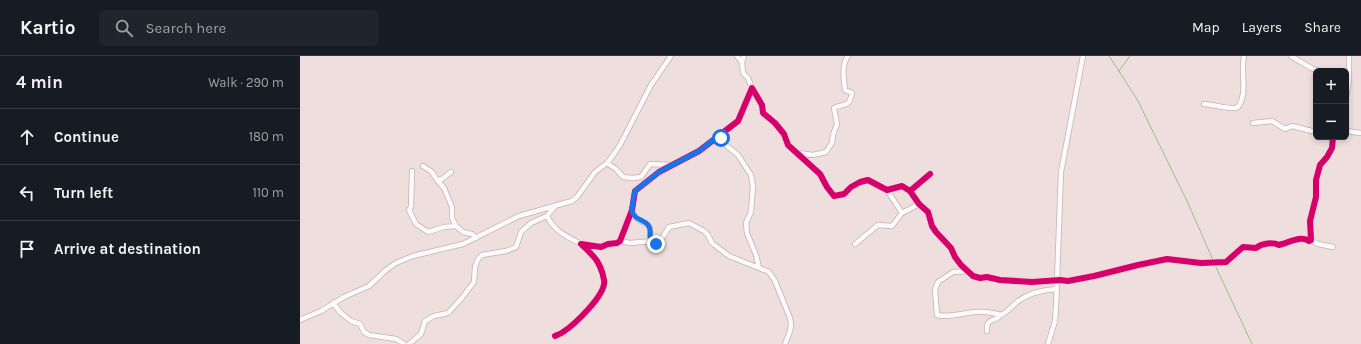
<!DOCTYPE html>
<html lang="en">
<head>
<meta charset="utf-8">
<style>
  :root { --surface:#171b24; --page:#20242c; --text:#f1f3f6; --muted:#9ea1a6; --line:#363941 }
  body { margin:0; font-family:Karla,sans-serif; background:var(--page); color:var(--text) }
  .controls { position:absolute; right:12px; top:12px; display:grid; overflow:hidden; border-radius:6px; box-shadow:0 2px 6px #0003 }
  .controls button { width:36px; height:36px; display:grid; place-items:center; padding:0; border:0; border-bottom:1px solid var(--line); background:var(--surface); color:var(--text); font:20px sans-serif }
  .stop { position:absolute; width:12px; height:12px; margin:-9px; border:3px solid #1a73e8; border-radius:50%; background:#fff }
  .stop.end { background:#1a73e8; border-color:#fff; box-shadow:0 1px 4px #0008 }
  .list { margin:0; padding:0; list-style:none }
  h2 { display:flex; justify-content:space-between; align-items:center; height:52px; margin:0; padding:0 16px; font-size:17px }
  h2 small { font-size:13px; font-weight:400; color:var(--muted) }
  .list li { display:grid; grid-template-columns:26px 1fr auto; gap:12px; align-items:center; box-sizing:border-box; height:56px; padding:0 16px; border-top:1px solid var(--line) }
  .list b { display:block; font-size:15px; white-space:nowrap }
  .list em { font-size:13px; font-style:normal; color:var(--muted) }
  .icon { flex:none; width:22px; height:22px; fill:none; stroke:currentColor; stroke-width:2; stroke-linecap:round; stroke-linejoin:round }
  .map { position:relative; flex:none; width:1061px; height:288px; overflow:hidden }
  header { display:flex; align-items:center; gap:24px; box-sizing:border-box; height:56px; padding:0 20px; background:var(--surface); border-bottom:1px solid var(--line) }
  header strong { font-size:19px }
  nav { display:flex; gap:22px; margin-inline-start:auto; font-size:14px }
  .search { width:280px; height:36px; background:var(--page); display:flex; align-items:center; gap:10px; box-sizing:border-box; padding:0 14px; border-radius:6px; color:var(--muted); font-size:15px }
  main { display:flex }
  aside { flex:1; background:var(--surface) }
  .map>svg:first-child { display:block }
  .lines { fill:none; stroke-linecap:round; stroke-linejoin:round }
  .stream { stroke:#93c47d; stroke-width:1 }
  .minor-casing { stroke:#c4b0b0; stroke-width:6 }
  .minor { stroke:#fdfafa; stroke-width:4.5 }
  .cycleway-casing { stroke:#f6d7d7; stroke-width:8 }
  .cycleway { stroke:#d6006c; stroke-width:6 }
  .route { stroke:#1a73e8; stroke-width:5 }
</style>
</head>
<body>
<header>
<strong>Kartio</strong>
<div class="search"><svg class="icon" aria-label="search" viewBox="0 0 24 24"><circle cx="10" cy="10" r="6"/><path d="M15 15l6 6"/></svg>Search here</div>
<nav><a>Map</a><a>Layers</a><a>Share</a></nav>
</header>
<main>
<aside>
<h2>4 min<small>Walk · 290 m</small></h2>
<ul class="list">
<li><svg class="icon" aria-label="ahead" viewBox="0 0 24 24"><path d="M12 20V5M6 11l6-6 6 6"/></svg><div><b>Continue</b></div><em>180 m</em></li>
<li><svg class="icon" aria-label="left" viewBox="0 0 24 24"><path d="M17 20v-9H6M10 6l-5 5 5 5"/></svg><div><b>Turn left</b></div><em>110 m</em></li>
<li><svg class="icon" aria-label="arrive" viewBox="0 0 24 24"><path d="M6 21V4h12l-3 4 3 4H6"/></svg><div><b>Arrive at destination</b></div></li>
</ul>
</aside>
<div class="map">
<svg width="1061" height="288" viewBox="0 0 1061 288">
  <rect width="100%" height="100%" fill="#efdede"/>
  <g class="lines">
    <path class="stream" d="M809,0L837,43L887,145L913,204
      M819,15L830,0
      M915,209L952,288"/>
    <defs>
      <path id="minor" d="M437,0L442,6
        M444,0L442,6L443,17L448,22L452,32
        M991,0L1011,12L1019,15
        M1046,41L1049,24V0
        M904,48C916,49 925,53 937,52C949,38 940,17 944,0
        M953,67L972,65L985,73L992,70L1016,76
        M1046,75L1061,77
        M415,83H421L427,90L438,99L451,119L453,130L451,156L446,167L447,177L456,199L459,212L469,216L475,225L490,262C493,273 488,279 485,288
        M499,97L513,99L526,96L532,87L533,79L537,68L534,52C545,47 549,52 552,37L545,34C544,24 541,9 548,0
        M307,107L316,113L323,121L332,122L341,121L350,108L372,109
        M123,110L132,116L137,124L144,132L152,151V162L156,170L163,176L172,178L176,182
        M112,115L111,151L109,154L116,168L128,176L144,171L156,170
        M137,124L142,123L151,116
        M610,135L619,148L628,156L632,170L636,176L651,192L655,201L661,209L673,220L680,222L687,221L700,224L732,226L760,224L768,225L794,220L838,209L867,203L901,207L926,206L943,191L956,192C962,187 973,186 979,189C988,187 1001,179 1009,185L1011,184L1010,165L1016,141V124L1020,109L1027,101L1032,92L1033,81
        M332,154C333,156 334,159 335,161C343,169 352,164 350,181L356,188L359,187L369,171L389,167L404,175L408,179L412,187L429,200L459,212
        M602,157L619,148
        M247,160C255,176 266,180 281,188
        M1011,184L1018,188L1033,191
        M320,185L330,187L353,185
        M555,188L578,169L592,170L602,157L587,134
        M668,215L653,216L638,226L635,233L637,259C649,262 662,257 675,256C684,255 693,257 701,259C708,256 712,250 718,245C729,237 743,234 756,233
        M33,247L40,256L51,265L60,268L64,276L69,279L96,283L104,288
        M0,264L21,255L44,241L69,230L86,214L96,207L113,200L163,188L219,160L272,145L277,141L295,116L307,107L314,98L320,89L351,29L371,0
        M687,275C686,261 694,267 701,259
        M255,280C257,279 261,278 263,276C274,269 307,238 304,224C303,216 298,204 292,199C289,195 285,192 281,188L301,191L308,188L317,187L320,185L332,154L335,135L359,116L399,95L438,65L452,32L462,49L463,57L475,67L484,78L488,89L520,118L527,131L534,140L544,138L551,131L560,126L568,124L587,134L602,130L610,135L630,118
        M109,288L121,278L125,265L134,260L148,257L161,243L174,226L175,211L178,203L182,199L206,195L216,191L221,176L231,167L247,160L255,150
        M748,288L755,265L756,252L761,116L783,0"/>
    </defs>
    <use href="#minor" class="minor-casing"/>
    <use href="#minor" class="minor"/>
    <defs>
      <path id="cycleway" d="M610,135L619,148L628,156L632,170L636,176L651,192L655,201L661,209L673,220L680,222L687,221L700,224L732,226L760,224L768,225L794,220L838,209L867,203L901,207L926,206L943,191L956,192C962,187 973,186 979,189C988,187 1001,179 1009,185L1011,184L1010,165L1016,141V124L1020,109L1027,101L1032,92L1033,81
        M255,280C257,279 261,278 263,276C274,269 307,238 304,224C303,216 298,204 292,199C289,195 285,192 281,188L301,191L308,188L317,187L320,185L332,154L335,135L359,116L399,95L438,65L452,32L462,49L463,57L475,67L484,78L488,89L520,118L527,131L534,140L544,138L551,131L560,126L568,124L587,134L602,130L610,135L630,118"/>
    </defs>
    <use href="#cycleway" class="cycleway-casing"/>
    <use href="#cycleway" class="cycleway"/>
  </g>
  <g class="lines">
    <path class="route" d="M356,188L350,180C353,161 334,168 332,154C332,148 334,140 335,135L359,116L399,95L414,83L421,82"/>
  </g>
</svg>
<div class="controls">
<button>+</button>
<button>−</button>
</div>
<div class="stop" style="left:421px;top:82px"></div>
<div class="stop end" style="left:356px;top:188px"></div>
</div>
</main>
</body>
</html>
